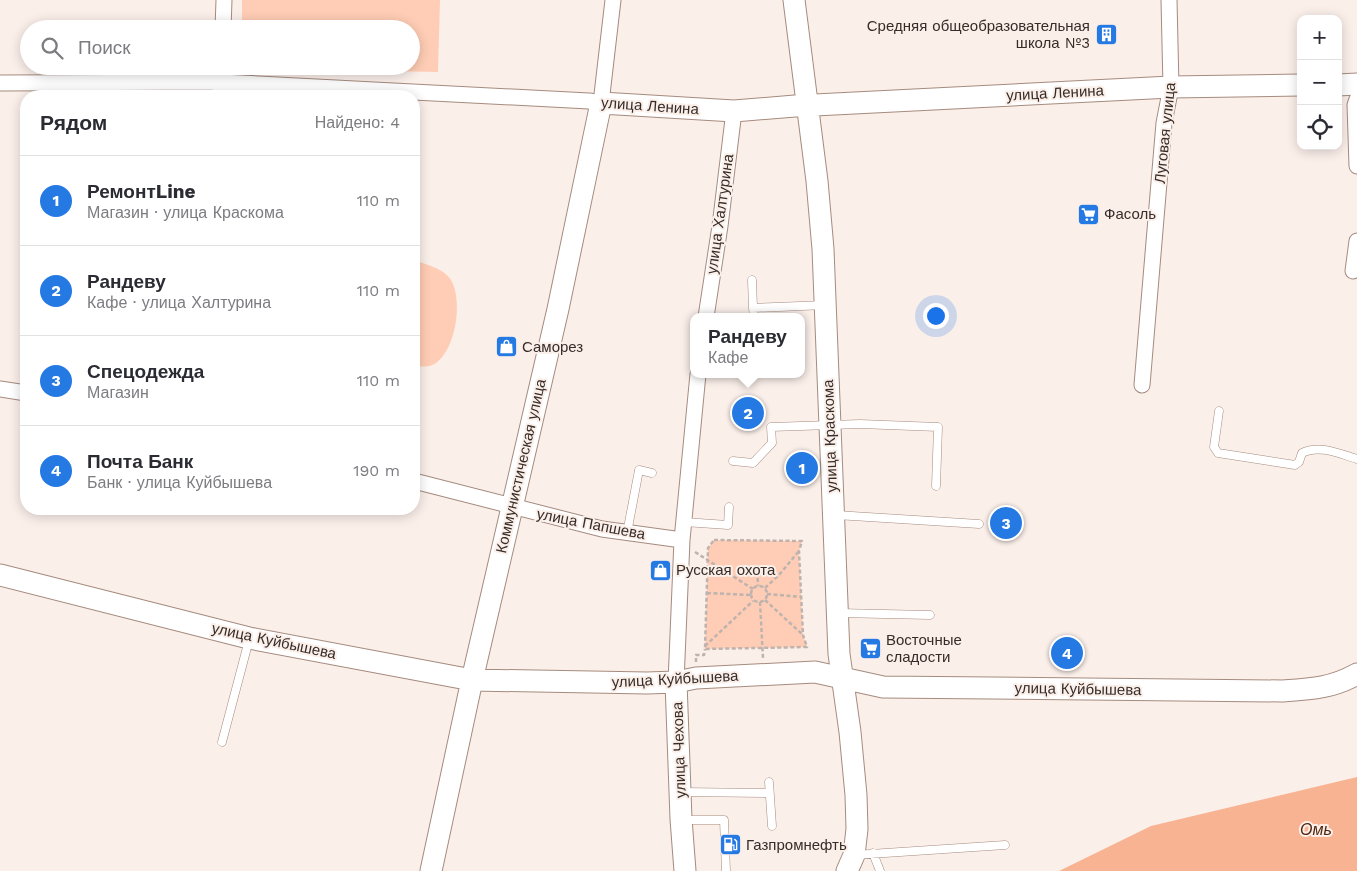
<!DOCTYPE html>
<html lang="ru">
<head>
<meta charset="utf-8">
<style>
  :root { --surface:#fff; --page:#f2f2f3; --text:#2b2b33; --muted:#7c7c81; --line:#e1e1e2; --accent:#2479e3 }
  body { margin:0; font-family:"Work Sans",sans-serif; background:var(--page); color:var(--text) }
  .controls { position:absolute; right:15px; top:15px; display:grid; overflow:hidden; border-radius:10px; box-shadow:0 2px 12px #0003 }
  .controls button { width:45px; height:45px; display:grid; place-items:center; padding:0; border:0; border-bottom:1px solid var(--line); background:var(--surface); color:var(--text); font:25px sans-serif }
  .you { position:absolute; left:935px; top:315px; width:18px; height:18px; margin:-12px; border:4px solid #fff; border-radius:50%; background:#1a73e8; box-shadow:0 0 0 8px #1a73e833 }
  .badge { display:grid; place-items:center; width:32px; height:32px; border-radius:50%; background:var(--accent); color:#fff; font-size:16px; font-weight:700 }
  .pin { position:absolute; translate:-50% -50%; border:2px solid #fff; box-shadow:0 1px 5px #0006 }
  .popup { position:absolute; left:690px; top:313px; width:115px; height:65px; box-sizing:border-box; display:grid; place-content:center; border-radius:10px; background:var(--surface); filter:drop-shadow(0 1px 4px #0005); font-size:16px; white-space:nowrap; color:var(--muted) }
  .popup b { font-size:19px; color:var(--text) }
  .popup::after { content:''; position:absolute; left:50%; top:100%; margin-left:-10px; border:10px solid transparent; border-top-color:var(--surface) }
  .list { margin:0; padding:0; list-style:none }
  h2 { display:flex; justify-content:space-between; align-items:center; height:65px; margin:0; padding:0 20px; font-size:21px }
  h2 small { font-size:16px; font-weight:400; color:var(--muted) }
  .list li { display:grid; grid-template-columns:32px 1fr auto; gap:15px; align-items:center; box-sizing:border-box; height:90px; padding:0 20px; border-top:1px solid var(--line) }
  .list b { display:block; font-size:19px; white-space:nowrap }
  .list p { margin:0; font-size:16px; white-space:nowrap; color:var(--muted) }
  .list em { font-size:16px; font-style:normal; color:var(--muted) }
  .icon { flex:none; width:28px; height:28px; fill:none; stroke:currentColor; stroke-width:2; stroke-linecap:round; stroke-linejoin:round }
  .map { position:relative; flex:none; width:1357px; height:871px; overflow:hidden }
  .search { position:absolute; background:var(--surface); box-shadow:0 2px 12px #0003; left:20px; top:20px; width:400px; height:55px; display:flex; align-items:center; gap:12px; box-sizing:border-box; padding:0 18px; border-radius:28px; color:var(--muted); font-size:19px }
  .panel { position:absolute; background:var(--surface); box-shadow:0 2px 12px #0003; left:20px; top:90px; width:400px; height:425px; border-radius:20px }
  .map>svg:first-child { display:block }
  .green { fill:#ffcdb5 }
  .water { fill:#f8b392 }
  .lines { fill:none; stroke-linecap:round; stroke-linejoin:round }
  .lane-casing { stroke:#a58b7e; stroke-width:9 }
  .street-casing { stroke:#a58b7e; stroke-width:17 }
  .secondary-casing { stroke:#a58b7e; stroke-width:23 }
  .path { stroke:#beb3ae; stroke-width:2.5; stroke-dasharray:4 2.5; stroke-linecap:butt }
  .lane { stroke:#fff; stroke-width:8 }
  .street { stroke:#fff; stroke-width:15 }
  .secondary { stroke:#fff; stroke-width:21 }
  .labels { text-anchor:middle; dominant-baseline:central; stroke-width:4; stroke-linejoin:round; paint-order:stroke }
  .poi-label { font-size:15px; fill:#372c27; stroke:#fbefea; text-anchor:start }
  .street-label { font-size:15px; fill:#372c27; stroke:#fbefea }
  .water-label { font-size:16px; font-style:italic; fill:#51260e; stroke:#fbefea }
</style>
</head>
<body>
<div class="map">
<svg width="1357" height="871" viewBox="0 0 1357 871">
  <rect width="100%" height="100%" fill="#fbefea"/>
  <path class="green" d="M242,0H440L438,72L242,68V66H411V29H242Z
    M414,260C425,264 445,269 451,280C463,300 456,349 436,363C430,368 421,366 414,367Z
    M714,540L802,541L799,551L803,635L807,647L705,649L708,548Z"/>
  <path class="water" d="M1357,777V871H1059L1151,826Z"/>
  <g class="lines">
    <defs>
      <path id="lane" d="M752,280L753,308
        M754,317L753,308L825,305
        M1219,411L1214,447L1218,453L1295,465L1299,462L1302,453C1319,444 1340,454 1357,459
        M733,461L753,463L772,443L771,427L860,424L938,427L936,486
        M836,515L979,524
        M684,522L728,525L729,507
        M627,533L639,470L652,473
        M838,613L930,615
        M222,742L249,640
        M769,782L772,826
        M681,792L769,793
        M684,820H724L726,871
        M873,853L880,871
        M855,855L1005,845"/>
      <path id="street" d="M223,29L224,0
        M0,83L221,82L589,101L601,103L613,0
        M220,96L222,66
        M1357,99L1355,105L1357,166
        M1353,271L1357,241
        M706,317L720,226L734,111
        M1142,385L1164,123L1171,87L1169,0
        M0,389L26,393
        M414,481L602,529L682,540
        M676,682L682,540L698,374"/>
      <path id="secondary" d="M794,0L817,181L823,249L839,654L850,732L856,795L857,829L854,855L847,871
        M1338,85L1357,84
        M0,575L249,638L472,680L647,683L676,682L696,678L815,672L883,687L1283,691C1312,689 1332,688 1357,674
        M676,682L681,819L685,871
        M431,871L472,680L558,309L601,103L734,111L795,106L1171,87L1301,85"/>
    </defs>
    <use href="#lane" class="lane-casing"/>
    <use href="#street" class="street-casing"/>
    <use href="#secondary" class="secondary-casing"/>
    <path class="path" d="M714,540L802,541L799,551L803,635L807,647L705,649L708,548Z
      M695,552L753,589
      M757,565L758,586
      M751 594a8 8 0 1 1 16 0a8 8 0 1 1-16 0Z
      M765,588L779,575L799,551
      M707,593L751,595
      M767,594L802,597
      M765,600L803,635
      M760,602L763,658
      M705,646L753,601
      M696,662V655H704L705,649"/>
    <use href="#lane" class="lane"/>
    <use href="#street" class="street"/>
    <use href="#secondary" class="secondary"/>
  </g>
  <defs>
    <symbol id="building-square" viewBox="-11 -11 22 22"><rect x="-9" y="-9" width="18" height="18" rx="4" fill="#2479e3" stroke="#fbefea"/><path d="M-4-6H4V6H1V3H-1V6H-4ZM-2.5-4.3h1.7v1.8h-1.7ZM.8-4.3h1.7v1.8H.8ZM-2.5-1h1.7V.8h-1.7ZM.8-1h1.7V.8H.8Z" fill="#fff"/></symbol>
    <symbol id="supermarket-square" viewBox="-11 -11 22 22"><rect x="-9" y="-9" width="18" height="18" rx="4" fill="#2479e3" stroke="#fbefea"/><path d="M-6-5.5h2.5l.6 2H6L4.5 2H-2.5L-4.4-4H-6ZM-1.5 3.2a1.3 1.3 0 1 0 .1 0ZM3 3.2a1.3 1.3 0 1 0 .1 0Z" fill="#fff"/></symbol>
    <symbol id="shop-square" viewBox="-11 -11 22 22"><rect x="-9" y="-9" width="18" height="18" rx="4" fill="#2479e3" stroke="#fbefea"/><path d="M-5-2.5h2.3a2.7 3.5 0 0 1 5.4 0H5L5.5 6h-11ZM-1.5-2.5h3a1.5 2.3 0 0 0-3 0Z" fill="#fff"/></symbol>
    <symbol id="fuel-square" viewBox="-11 -11 22 22"><rect x="-9" y="-9" width="18" height="18" rx="4" fill="#2479e3" stroke="#fbefea"/><path d="M-5.5-6h7V0h2V4h1.3V-2.5L3-4.5l.8-.8L6-3V5H2.5V1h-1V6h-7ZM-4.2-4.7v3.2H.2V-4.7Z" fill="#fff"/></symbol>
  </defs>
  <g fill-rule="evenodd">
    <use href="#building-square" x="1094" y="22" width="25" height="25"/>
    <use href="#supermarket-square" x="1076" y="202" width="25" height="25"/>
    <use href="#shop-square" x="494" y="334" width="25" height="25"/>
    <use href="#shop-square" x="648" y="558" width="25" height="25"/>
    <use href="#supermarket-square" x="858" y="636" width="25" height="25"/>
    <use href="#fuel-square" x="718" y="832" width="25" height="25"/>
  </g>
  <g class="labels">
    <g class="poi-label">
      <text x="1090" y="26" text-anchor="end">Средняя общеобразовательная<tspan x="1090" dy="17">школа №3</tspan></text>
      <text x="1104" y="214">Фасоль</text>
      <text x="522" y="347">Саморез</text>
      <text x="676" y="570">Русская охота</text>
      <text x="886" y="640">Восточные<tspan x="886" dy="17">сладости</tspan></text>
      <text x="746" y="845">Газпромнефть</text>
    </g>
    <g class="street-label">
      <text transform="translate(1055 93) rotate(-3)">улица Ленина</text>
      <text transform="translate(650 106) rotate(4)">улица Ленина</text>
      <text transform="translate(1165 133) rotate(-84)">Луговая улица</text>
      <text transform="translate(720 214) rotate(-82)">улица Халтурина</text>
      <text transform="translate(830 436) rotate(-92)">улица Краскома</text>
      <text transform="translate(521 466) rotate(-77)">Коммунистическая улица</text>
      <text transform="translate(591 524) rotate(11)">улица Папшева</text>
      <text transform="translate(274 641) rotate(12)">улица Куйбышева</text>
      <text transform="translate(675 679) rotate(-3)">улица Куйбышева</text>
      <text transform="translate(1078 689) rotate(1)">улица Куйбышева</text>
      <text transform="translate(679 750) rotate(-92)">улица Чехова</text>
    </g>
    <g class="water-label">
      <text x="1316" y="829">Омь</text>
    </g>
  </g>
</svg>
<div class="controls">
<button>+</button>
<button>−</button>
<button><svg class="icon" aria-label="locate" viewBox="0 0 24 24"><circle cx="12" cy="12" r="6"/><path d="M12 2v4M12 18v4M2 12h4M18 12h4"/></svg></button>
</div>
<div class="you"></div>
<div class="pin badge" style="left:802px;top:468px">1</div>
<div class="pin badge" style="left:748px;top:413px">2</div>
<div class="popup"><b>Рандеву</b>Кафе</div>
<div class="pin badge" style="left:1006px;top:523px">3</div>
<div class="pin badge" style="left:1067px;top:653px">4</div>
<div class="search"><svg class="icon" aria-label="search" viewBox="0 0 24 24"><circle cx="10" cy="10" r="6"/><path d="M15 15l6 6"/></svg>Поиск</div>
<section class="panel">
<h2>Рядом<small>Найдено: 4</small></h2>
<ul class="list">
<li><span class="badge">1</span><div><b>РемонтLine</b><p>Магазин · улица Краскома</p></div><em>110 m</em></li>
<li><span class="badge">2</span><div><b>Рандеву</b><p>Кафе · улица Халтурина</p></div><em>110 m</em></li>
<li><span class="badge">3</span><div><b>Спецодежда</b><p>Магазин</p></div><em>110 m</em></li>
<li><span class="badge">4</span><div><b>Почта Банк</b><p>Банк · улица Куйбышева</p></div><em>190 m</em></li>
</ul>
</section>
</div>
</body>
</html>
